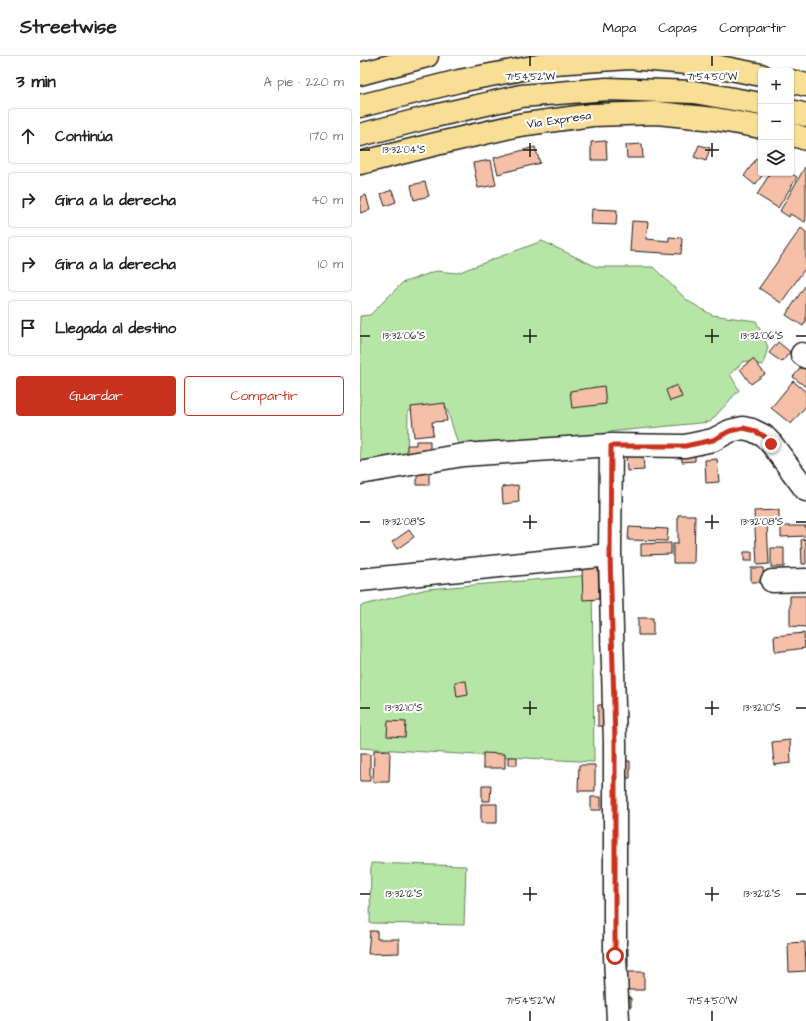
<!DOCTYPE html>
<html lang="es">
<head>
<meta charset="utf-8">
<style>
  :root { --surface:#fff; --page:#f2f2f2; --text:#222; --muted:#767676; --line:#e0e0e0; --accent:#c8321e }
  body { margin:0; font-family:"Architects Daughter",sans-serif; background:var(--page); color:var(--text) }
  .controls { position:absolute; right:12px; top:12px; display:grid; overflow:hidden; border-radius:4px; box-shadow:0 1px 3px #0004 }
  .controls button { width:36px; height:36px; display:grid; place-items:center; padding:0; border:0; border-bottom:1px solid var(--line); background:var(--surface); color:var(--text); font:20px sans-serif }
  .stop { position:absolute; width:12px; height:12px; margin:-9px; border:3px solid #c8321e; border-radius:50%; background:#fff }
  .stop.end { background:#c8321e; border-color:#fff; box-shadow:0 1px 4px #0008 }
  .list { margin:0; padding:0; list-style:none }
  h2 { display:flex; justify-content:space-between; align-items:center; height:52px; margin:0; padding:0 16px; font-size:17px }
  h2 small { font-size:13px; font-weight:400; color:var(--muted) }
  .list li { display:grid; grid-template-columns:26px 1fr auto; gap:12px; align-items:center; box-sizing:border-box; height:56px; margin:0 8px 8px; padding:0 8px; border:1px solid var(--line); border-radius:4px }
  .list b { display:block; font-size:15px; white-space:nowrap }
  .list em { font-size:13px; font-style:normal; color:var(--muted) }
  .actions { display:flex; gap:8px; padding:12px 16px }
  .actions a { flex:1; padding:9px 0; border:1px solid var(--accent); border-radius:4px; text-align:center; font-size:14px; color:var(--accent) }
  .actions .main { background:var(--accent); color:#fff }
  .icon { flex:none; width:22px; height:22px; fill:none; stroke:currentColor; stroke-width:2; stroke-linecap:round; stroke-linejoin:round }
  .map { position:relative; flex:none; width:446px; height:965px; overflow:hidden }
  header { display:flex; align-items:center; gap:24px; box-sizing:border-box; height:56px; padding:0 20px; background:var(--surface); border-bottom:1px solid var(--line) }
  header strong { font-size:19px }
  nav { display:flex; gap:22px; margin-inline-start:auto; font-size:14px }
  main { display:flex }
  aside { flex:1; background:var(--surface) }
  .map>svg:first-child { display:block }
  .green { fill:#b6e6a5; stroke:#698160 }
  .building { fill:#f6c0a8; stroke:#1c1c1c }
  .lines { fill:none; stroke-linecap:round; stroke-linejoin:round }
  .minor-casing { stroke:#1c1c1c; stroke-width:25 }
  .major-casing { stroke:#1c1c1c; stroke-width:25 }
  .minor { stroke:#fff; stroke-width:22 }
  .major { stroke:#f9df96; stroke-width:22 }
  .route { stroke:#c8321e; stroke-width:5 }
  .ticks { fill:none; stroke:#1c1c1c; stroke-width:1.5 }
  .labels { text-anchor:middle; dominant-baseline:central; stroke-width:4; stroke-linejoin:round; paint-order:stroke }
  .street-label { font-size:12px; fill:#1c1c1c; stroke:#fff }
  .ticks-label { font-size:10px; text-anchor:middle; fill:#1c1c1c; stroke:#fff; stroke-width:4; stroke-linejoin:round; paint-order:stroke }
</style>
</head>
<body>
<header>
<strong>Streetwise</strong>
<nav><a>Mapa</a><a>Capas</a><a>Compartir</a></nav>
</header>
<main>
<aside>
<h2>3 min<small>A pie · 220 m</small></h2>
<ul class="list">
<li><svg class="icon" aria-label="ahead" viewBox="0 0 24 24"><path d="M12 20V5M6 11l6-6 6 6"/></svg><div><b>Continúa</b></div><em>170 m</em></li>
<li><svg class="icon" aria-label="right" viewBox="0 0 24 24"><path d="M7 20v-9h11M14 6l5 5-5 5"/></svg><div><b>Gira a la derecha</b></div><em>40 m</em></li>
<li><svg class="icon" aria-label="right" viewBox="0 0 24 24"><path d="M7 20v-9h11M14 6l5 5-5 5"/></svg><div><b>Gira a la derecha</b></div><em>10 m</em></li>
<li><svg class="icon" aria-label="arrive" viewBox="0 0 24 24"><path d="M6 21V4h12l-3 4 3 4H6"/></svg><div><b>Llegada al destino</b></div></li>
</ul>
<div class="actions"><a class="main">Guardar</a><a>Compartir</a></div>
</aside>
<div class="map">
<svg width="446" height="965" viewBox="0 0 446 965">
  <rect width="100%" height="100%" fill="#fff"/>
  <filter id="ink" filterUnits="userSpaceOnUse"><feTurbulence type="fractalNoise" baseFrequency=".025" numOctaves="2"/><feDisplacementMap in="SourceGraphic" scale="8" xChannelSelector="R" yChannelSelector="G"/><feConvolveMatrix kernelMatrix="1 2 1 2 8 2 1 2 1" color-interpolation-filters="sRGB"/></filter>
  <g filter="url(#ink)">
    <path class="green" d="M182,185L237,211H293L328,245L352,259L396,265L408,291L403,309L384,305L370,318L379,334L350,366L248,376L226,384L101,398L87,353L48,355L47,410L0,420V260L10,259L42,227L76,215L97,217Z
      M232,519L234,706L0,692V550L67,533Z
      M11,807L106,810L104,869L10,867Z"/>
    <path class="building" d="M246,85L247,104H231V86Z
      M282,88L283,102H267L266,89Z
      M339,89L350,92L346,105L334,101Z
      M175,91L180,107L138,118L134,102Z
      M396,103L401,107V117H404L395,129L384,120Z
      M131,104L136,129L118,132L113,107Z
      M445,111L446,112V163L445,166L430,158L429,161L420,155Z
      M410,117H430L437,121L418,152L397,139Z
      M65,126L69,140L54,144L51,129Z
      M32,134L36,146L25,150L21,138Z
      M6,139L10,154L0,157V141Z
      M232,153L257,154L256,169L231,168Z
      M272,165L288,166L286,183L309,185V181L322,182L321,198L270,195Z
      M441,172L446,176V211L421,247L399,232Z
      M445,230L446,231V265L443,270L426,259Z
      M418,286L430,296L422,306L409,297Z
      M393,303L405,318L391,328L380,313Z
      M446,305V331L433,321Z
      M433,325L446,336V350L431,368L411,352Z
      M317,329L322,341L310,345L306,334Z
      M244,330L246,348L212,352L210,335Z
      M85,347L87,365L72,366L73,379L54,381L51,351Z
      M56,385H70V398H47V389H56Z
      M321,395H335V405L322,406Z
      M283,398L284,414L267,415L266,399Z
      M357,403L359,426L346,427L345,404Z
      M57,413H69V429H57Z
      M158,429L159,446L143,448L142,431Z
      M419,454V467L407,468L409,508L397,509L394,455Z
      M318,459H335L334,507H313V488H318Z
      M421,470H446V480L421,481Z
      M269,471L308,473L307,485L268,484Z
      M49,474L54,481L37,493L32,486Z
      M446,483V508H442L441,484Z
      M311,487V498L281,499V488Z
      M411,492H424V511H411Z
      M384,496H392V505H384Z
      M238,512L239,543L223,544L222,513Z
      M391,512H403L404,526H391Z
      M430,540H446V571L430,570Z
      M278,562H293V579H278Z
      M444,577L445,592L415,596L414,580Z
      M106,625L108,639L97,641L95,626Z
      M238,649H252V670H238Z
      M28,665L46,666L45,681L27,680Z
      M430,684L431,707L414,709L412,686Z
      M14,694L30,695L29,726H13Z
      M123,697L145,698V712H123Z
      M0,698H10V725H0Z
      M148,701H157V709H148Z
      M259,705H270V722H258Z
      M219,709H235V735H218Z
      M122,729H131L130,745H122Z
      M231,741H241V754H231Z
      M121,748H137V767H121Z
      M10,875H17V883H39V897L8,898Z
      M445,886L446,915L429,916L428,887Z
      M258,892H268V911H258Z
      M262,916H284V934H261Z
      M264,942H271V951H264Z"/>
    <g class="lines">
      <defs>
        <path id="minor" d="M442,298L446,301
          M0,417L103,399L251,389
          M0,524L250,499
          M412,525L446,524
          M258,965L255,900V688L250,499L251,389L325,390L353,384L370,375L383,372L392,374L404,380L411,387L446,434"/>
        <path id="major" d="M0,18L67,0
          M431,25L446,29
          M0,50L99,25L194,7L270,2L350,9L401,19
          M431,55L446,59
          M431,78L446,83
          M0,79L70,61L161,40L247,33L334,36L401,48
          M0,107L76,88L159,69L232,59L297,57L355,63L401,71"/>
      </defs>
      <use href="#minor" class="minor-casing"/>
      <use href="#major" class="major-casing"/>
      <use href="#minor" class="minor"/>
      <use href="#major" class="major"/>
    </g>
  </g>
  <g class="lines" filter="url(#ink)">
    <path class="route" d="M255,900V688L250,499L251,390H325L353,384L370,375L383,372L392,374L404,380L411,388"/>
  </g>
  <path class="ticks" d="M170,0V10M352,0V10M170,87V101M352,87V101M0,94H10M163,94H177M345,94H359M170,273V287M352,273V287M0,280H10M163,280H177M345,280H359M436,280H446M170,459V473M352,459V473M0,466H10M163,466H177M345,466H359M436,466H446M170,645V659M352,645V659M0,652H10M163,652H177M345,652H359M436,652H446M170,831V845M352,831V845M0,838H10M163,838H177M345,838H359M436,838H446M170,955V965M352,955V965"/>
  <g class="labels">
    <g class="street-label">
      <text transform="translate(199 64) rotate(-8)">Vía Expresa</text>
    </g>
  </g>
  <g class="ticks-label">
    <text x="170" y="24">71°54'52"W</text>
    <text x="352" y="24">71°54'50"W</text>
    <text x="44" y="97">13°32'04"S</text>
    <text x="44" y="283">13°32'06"S</text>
    <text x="402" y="283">13°32'06"S</text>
    <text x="44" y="469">13°32'08"S</text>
    <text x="402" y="469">13°32'08"S</text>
    <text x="44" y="655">13°32'10"S</text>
    <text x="402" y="655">13°32'10"S</text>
    <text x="44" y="841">13°32'12"S</text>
    <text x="402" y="841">13°32'12"S</text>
    <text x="170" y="948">71°54'52"W</text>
    <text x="352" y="948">71°54'50"W</text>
  </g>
</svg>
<div class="controls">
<button>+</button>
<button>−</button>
<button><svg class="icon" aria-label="layers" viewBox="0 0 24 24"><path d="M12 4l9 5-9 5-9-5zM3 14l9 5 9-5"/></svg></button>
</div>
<div class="stop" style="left:255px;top:900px"></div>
<div class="stop end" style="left:411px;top:388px"></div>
</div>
</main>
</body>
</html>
